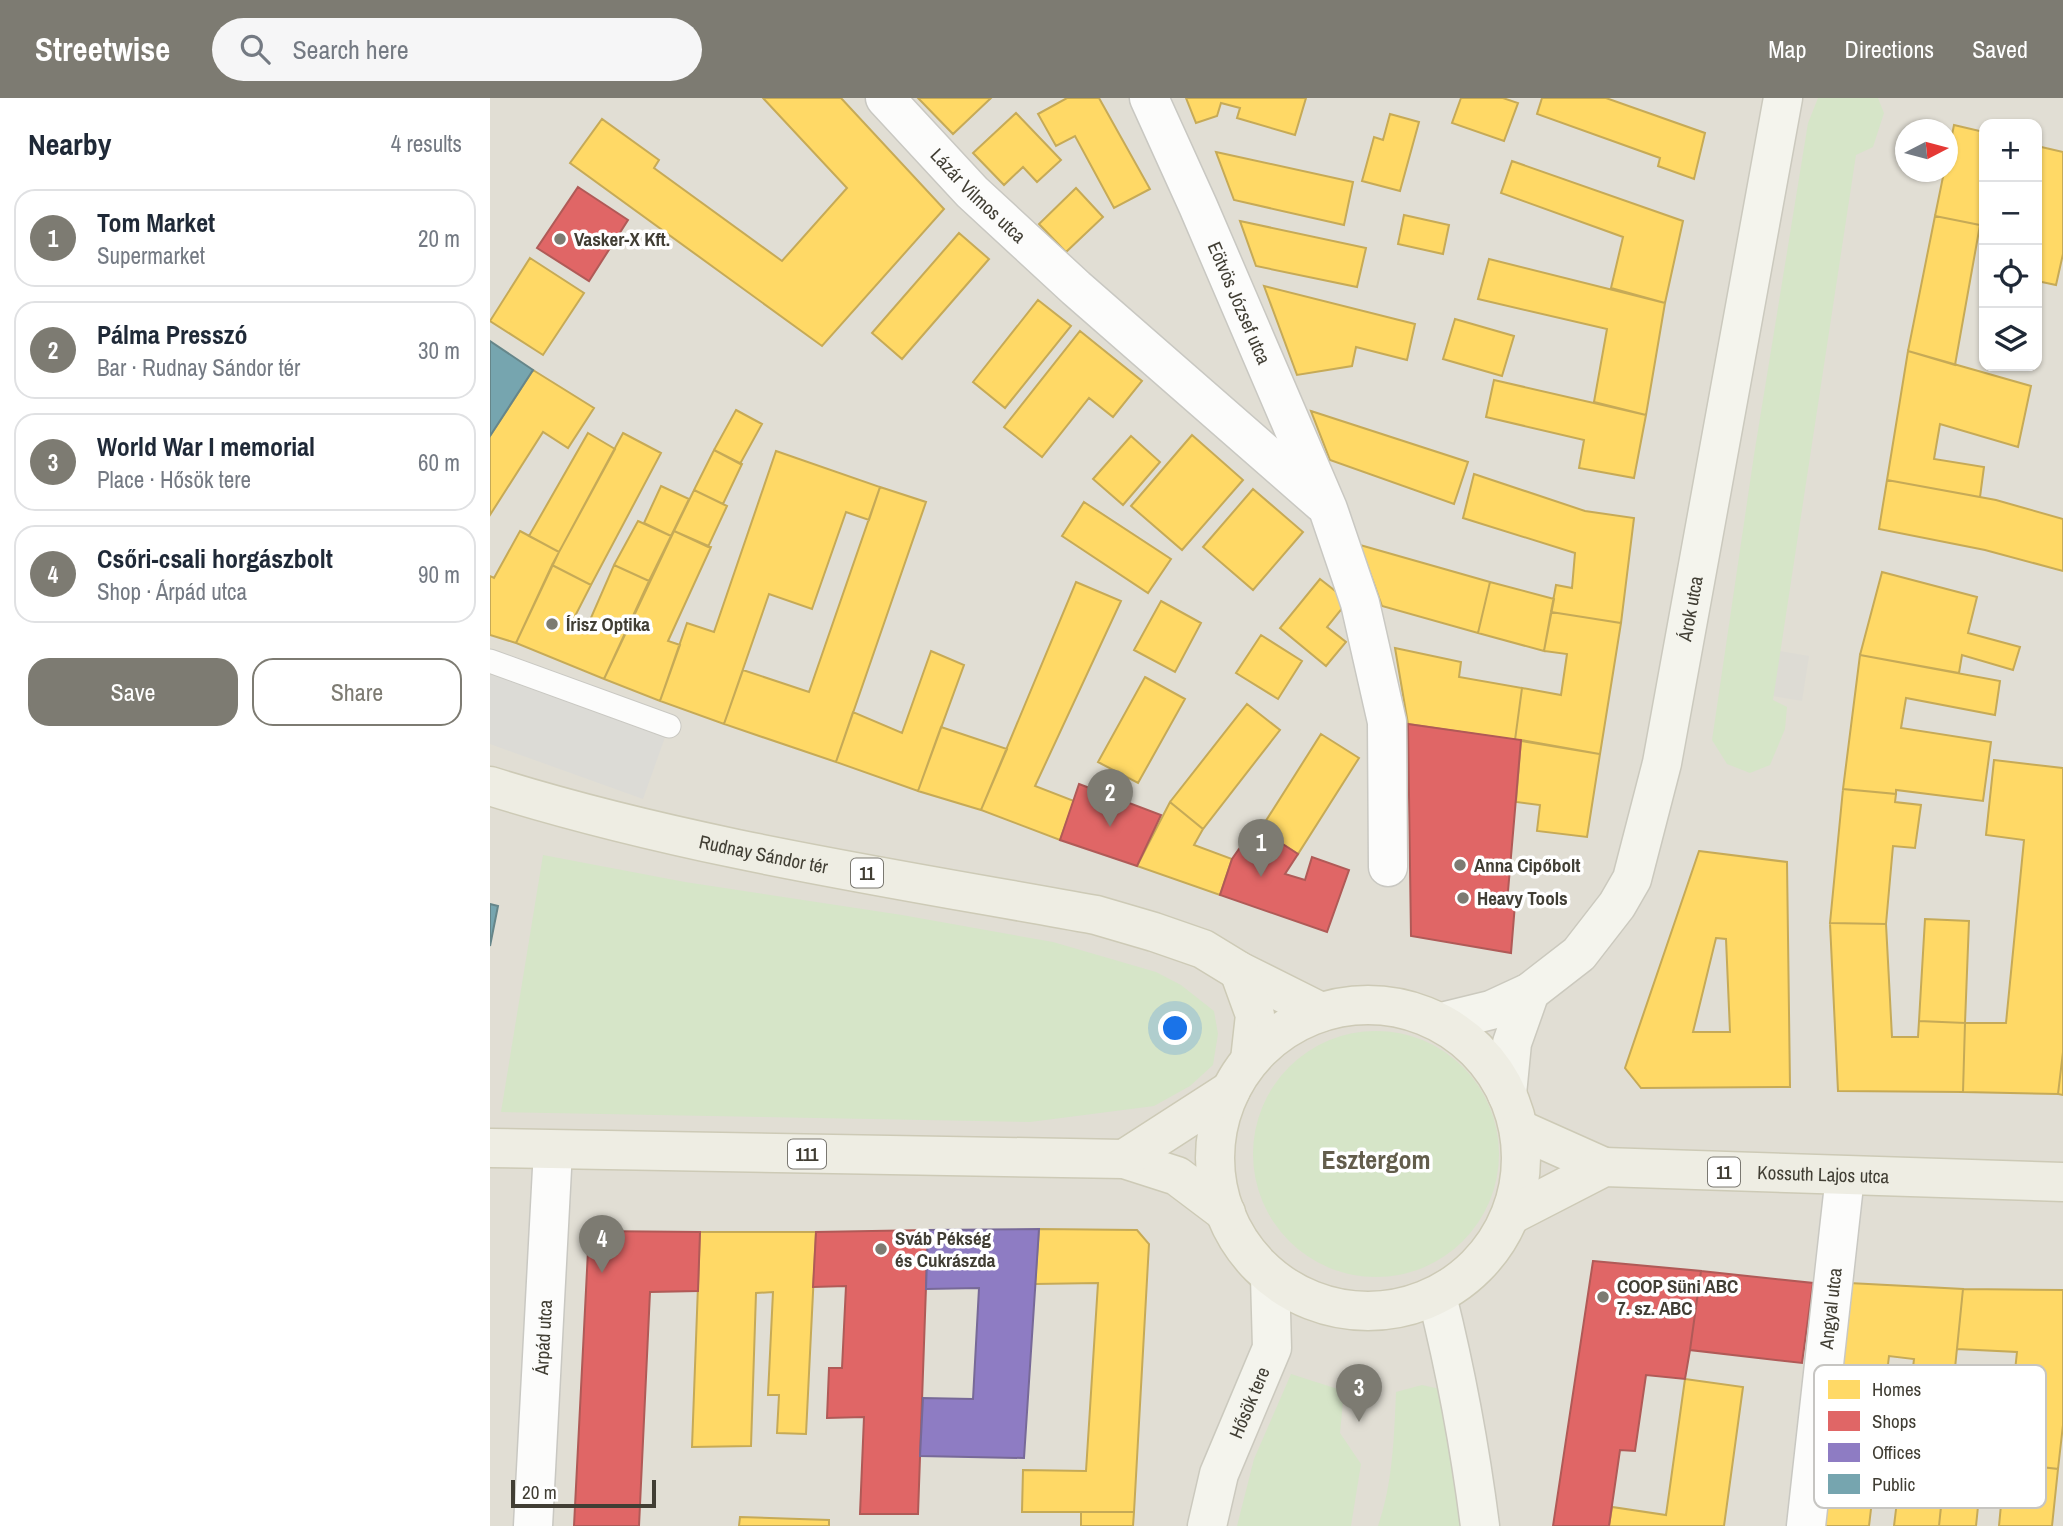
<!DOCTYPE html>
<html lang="en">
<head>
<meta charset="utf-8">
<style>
  :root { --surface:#fff; --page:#f6f6f7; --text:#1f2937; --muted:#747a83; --line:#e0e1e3; --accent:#7d7b72 }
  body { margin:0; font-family:"Archivo Narrow",sans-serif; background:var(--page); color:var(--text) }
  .controls { position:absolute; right:21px; top:21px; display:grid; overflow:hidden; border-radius:14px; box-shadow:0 2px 5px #0004 }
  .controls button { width:63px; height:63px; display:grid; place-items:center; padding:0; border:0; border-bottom:2px solid var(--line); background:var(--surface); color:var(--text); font:35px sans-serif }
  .compass { position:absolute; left:1405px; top:21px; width:63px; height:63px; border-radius:50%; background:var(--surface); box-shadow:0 2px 5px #0004; rotate:84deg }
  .scale { position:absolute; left:21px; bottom:18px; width:145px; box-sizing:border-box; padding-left:7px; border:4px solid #413e34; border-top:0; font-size:19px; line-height:24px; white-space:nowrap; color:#413e34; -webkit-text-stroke:5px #fff; paint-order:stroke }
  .you { position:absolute; left:686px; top:931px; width:24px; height:24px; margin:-18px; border:5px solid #fff; border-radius:50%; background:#1a73e8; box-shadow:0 0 0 10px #1a73e833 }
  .badge { display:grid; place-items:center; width:46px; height:46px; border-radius:50%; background:var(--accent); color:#fff; font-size:23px; font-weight:700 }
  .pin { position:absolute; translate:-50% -58px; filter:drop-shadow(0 2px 4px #0008) }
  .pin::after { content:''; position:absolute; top:37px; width:24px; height:21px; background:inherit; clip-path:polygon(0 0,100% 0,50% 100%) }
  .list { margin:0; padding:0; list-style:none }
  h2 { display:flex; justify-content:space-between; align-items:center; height:91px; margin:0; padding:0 28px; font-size:30px }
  h2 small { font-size:23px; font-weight:400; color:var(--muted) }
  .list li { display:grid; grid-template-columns:46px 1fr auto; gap:21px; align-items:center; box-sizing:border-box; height:98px; margin:0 14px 14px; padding:0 14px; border:2px solid var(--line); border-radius:21px }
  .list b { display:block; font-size:26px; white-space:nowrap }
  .list p { margin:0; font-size:23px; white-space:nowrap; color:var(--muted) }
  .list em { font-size:23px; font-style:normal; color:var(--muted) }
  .actions { display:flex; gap:14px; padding:21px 28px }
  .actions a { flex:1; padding:16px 0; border:2px solid var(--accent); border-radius:21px; text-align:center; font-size:24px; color:var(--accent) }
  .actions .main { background:var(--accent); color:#fff }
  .icon { flex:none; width:38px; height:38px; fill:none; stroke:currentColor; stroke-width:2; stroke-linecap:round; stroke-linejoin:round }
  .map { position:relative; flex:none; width:1573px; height:1428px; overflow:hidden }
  header { display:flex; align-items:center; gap:42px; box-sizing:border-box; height:98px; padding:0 35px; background:var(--accent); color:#fff }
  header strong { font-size:33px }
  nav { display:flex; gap:38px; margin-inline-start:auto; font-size:24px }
  .search { width:490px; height:63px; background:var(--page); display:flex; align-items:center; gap:18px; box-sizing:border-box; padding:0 24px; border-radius:38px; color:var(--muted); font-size:26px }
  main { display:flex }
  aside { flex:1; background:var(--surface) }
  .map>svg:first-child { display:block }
  .residential { fill:#e1ded4; fill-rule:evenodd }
  .industrial { fill:#dddbd4 }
  .green { fill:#d6e5c8 }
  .parking { fill:#dcdbd6 }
  .homes { fill:#ffd966; stroke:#c6aa57; stroke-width:2; fill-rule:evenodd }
  .shops { fill:#e06666; stroke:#b05a57; stroke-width:2 }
  .offices { fill:#8e7cc3; stroke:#776998; stroke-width:2 }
  .public { fill:#76a5af; stroke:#66868a; stroke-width:2 }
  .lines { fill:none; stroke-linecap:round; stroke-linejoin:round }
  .service-casing { stroke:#c9c8c2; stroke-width:25 }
  .minor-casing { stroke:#c9c8c2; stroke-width:41 }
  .secondary-casing { stroke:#cbc9be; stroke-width:41 }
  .primary-casing { stroke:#cdcab6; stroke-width:41 }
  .service { stroke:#fcfcfb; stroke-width:23 }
  .minor { stroke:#fcfcfb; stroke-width:38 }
  .secondary { stroke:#f4f4ed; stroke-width:38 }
  .primary { stroke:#eeede3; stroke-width:38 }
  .poi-dot { fill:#7d7b72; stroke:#fff; stroke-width:2.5 }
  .labels { text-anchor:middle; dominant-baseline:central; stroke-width:7; stroke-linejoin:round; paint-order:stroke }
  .shield { fill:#fff; stroke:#7a7871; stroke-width:2 }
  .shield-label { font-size:18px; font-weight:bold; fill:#413e34 }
  .street-label { font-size:19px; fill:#413e34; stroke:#fff }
  .poi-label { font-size:19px; font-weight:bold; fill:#413e34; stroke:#fff; text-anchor:start }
  .district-label { font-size:26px; font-weight:bold; fill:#635d4c; stroke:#fff }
  .key { fill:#fff; stroke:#c6c5c2; stroke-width:2 }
  .key-label { font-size:19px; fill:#413e34 }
</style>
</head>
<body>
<header>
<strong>Streetwise</strong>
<div class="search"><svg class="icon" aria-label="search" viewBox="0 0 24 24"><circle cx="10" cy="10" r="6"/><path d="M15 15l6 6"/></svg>Search here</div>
<nav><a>Map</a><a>Directions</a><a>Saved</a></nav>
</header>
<main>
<aside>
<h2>Nearby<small>4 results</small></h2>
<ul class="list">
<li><span class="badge">1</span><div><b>Tom Market</b><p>Supermarket</p></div><em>20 m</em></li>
<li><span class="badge">2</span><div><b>Pálma Presszó</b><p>Bar · Rudnay Sándor tér</p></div><em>30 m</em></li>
<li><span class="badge">3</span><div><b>World War I memorial</b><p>Place · Hősök tere</p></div><em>60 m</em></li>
<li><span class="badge">4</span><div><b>Csőri-csali horgászbolt</b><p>Shop · Árpád utca</p></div><em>90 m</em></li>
</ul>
<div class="actions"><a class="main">Save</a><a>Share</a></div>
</aside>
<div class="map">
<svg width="1573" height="1428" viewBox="0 0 1573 1428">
  <rect width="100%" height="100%" fill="#edece6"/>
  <path class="residential" d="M0,0H1573V1428H0ZM1494,26H1547V268H1494ZM1416,32H1458V74H1416Z"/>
  <path class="industrial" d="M1272,550L1319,558L1312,603L1265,595Z"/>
  <path class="green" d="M1328,0H1388L1394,15L1383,49L1366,57L1283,602L1297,609L1295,631L1280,667L1260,675L1237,666L1222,642L1264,357L1318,25Z
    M53,757L195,784L412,817L563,844L666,874L691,887L724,913L728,936L723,967L700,988L664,1008L540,1024L11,1014Z
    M763 1056a123 123 0 1 1 246 0a123 123 0 1 1-246 0Z
    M801,1276L854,1293L850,1335L871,1366L861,1428H747L764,1361Z
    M932,1287L950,1291L967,1369L970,1428H888C903,1385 904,1339 906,1294Z"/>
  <path class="parking" d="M0,563L179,628L153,701L0,646Z"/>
  <path class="homes" d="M273,0H351L454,111L332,248L80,65L112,21L169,62L164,70L292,163L357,90Z
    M428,0H501L463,36Z
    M577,0H609L660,91L624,110L585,38L566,48L548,16Z
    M696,0H816L805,37L747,20L750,10L731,5L727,18L706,25Z
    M971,0H1013L1028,5L1014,43L962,25Z
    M1052,0H1116L1215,35L1204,81L1168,68L1170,60L1047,16Z
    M526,15L571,62L547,84L533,69L514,87L483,55Z
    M900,16L929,24L910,93L872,83L884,39L893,42Z
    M1464,27L1494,34V106L1490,127L1445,118L1454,74H1458V57Z
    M1547,48L1573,54V156L1566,187L1547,183Z
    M726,54L863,84L854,127L744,102Z
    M1022,63L1193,123L1175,205L1121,190L1133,139L1011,95Z
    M586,90L613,119L576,154L549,126Z
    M914,117L959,127L953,156L908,146Z
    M1445,118L1490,127L1465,267L1418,253Z
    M750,123L876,150L867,189L766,168Z
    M469,135L499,161L412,261L382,235Z
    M40,160L94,195L53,257L0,223Z
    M999,161L1175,205L1156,317L1104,304L1117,231L988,201Z
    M774,188L925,226L917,262L866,249L862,268L807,277Z
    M548,202L581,228L515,310L483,284Z
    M965,221L1024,238L1012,278L953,261Z
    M590,233L652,283L623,319L599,300L552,359L514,329Z
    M1418,253L1541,288L1528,349L1450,326L1444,361L1494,369L1490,399L1397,382Z
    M43,272L104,310L78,350L53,334L0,417V338Z
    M1004,282L1156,317L1144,380L1089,370L1094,342L996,319Z
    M246,312L272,326L250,366L224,352Z
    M821,313L978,364L964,406L840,362Z
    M98,335L125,351L69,454L39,438Z
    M133,335L171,355L101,487L62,467Z
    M702,337L753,382L692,452L641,408Z
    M641,338L670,364L633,407L603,381Z
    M224,352L252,366L233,406L204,392Z
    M286,353L390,389L379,422L356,414L322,511L279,496L234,626L170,603L197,525L224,534Z
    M984,376L1095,413L1144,420L1131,525L1061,514L1066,487L1082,490L1085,455L973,420Z
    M1397,382L1506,402L1573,421V473L1495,452L1389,431Z
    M171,388L199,401L181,438L154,425Z
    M390,389L436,404L346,664L234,626L253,572L319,594Z
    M763,391L813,434L763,492L713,449Z
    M204,392L237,408L218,449L184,433Z
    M594,404L681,461L658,495L572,438Z
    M148,423L181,438L159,483L124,467Z
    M30,433L69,454L26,545L0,537V478L4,480Z
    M184,433L221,449L178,543L190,547L170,603L114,581Z
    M870,447L1000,484L988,535L892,508Z
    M62,467L101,487L83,522L97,529L124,467L159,483L114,581L26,545Z
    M1392,474L1487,499L1478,535L1530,549L1523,572L1472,557L1469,575L1370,557Z
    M830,481L858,503L837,529L856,544L836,568L790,530Z
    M586,484L631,503L545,688L584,703L570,742L491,712Z
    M1000,484L1064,501L1054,553L988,535Z
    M671,503L711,525L685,574L644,552Z
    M1061,514L1131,525L1110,656L1025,642L1032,590L1071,597L1077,556L1054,553Z
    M771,537L812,563L788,601L746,575Z
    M905,550L971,564L969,579L1032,590L1025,642L918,626Z
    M441,553L474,567L428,693L346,664L363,614L412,635Z
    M1370,557L1510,583L1505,617L1416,600L1411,630L1501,644L1493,703L1406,692V696L1353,691Z
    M655,579L695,601L648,685L608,664Z
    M757,606L790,632L713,731L680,704Z
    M451,629L517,651L491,712L428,693Z
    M831,636L869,660L808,756L770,732Z
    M1031,642L1110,656L1097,739L1047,733L1050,707L1026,704Z
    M1504,662L1573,670V954L1568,996L1473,994L1475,925H1516L1534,742L1496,737Z
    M1353,691L1406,696L1405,704L1431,707L1425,750L1403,748L1396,826L1340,825Z
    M680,704L713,731L704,747L742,761L730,797L647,768Z
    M1209,753L1297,764L1300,989L1151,990L1135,970ZM1226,840L1236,841L1240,934H1203Z
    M1435,821L1479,823L1475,925L1429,923Z
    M1340,825L1396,826L1402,939H1428L1429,923L1475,925L1473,994L1348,993Z
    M1573,954V997L1568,996Z
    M549,1131L647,1132L659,1146L644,1414H532L533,1372L596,1373L608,1185L545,1186Z
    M210,1134H326L316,1336L287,1335L289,1297H278L283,1194L266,1195L261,1348L202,1349Z
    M1359,1185L1473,1191L1449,1428H1404L1424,1261L1399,1258L1379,1428H1332Z
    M1473,1191L1573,1192V1327L1568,1371L1515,1365L1527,1254L1467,1251Z
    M1195,1281L1253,1289L1234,1428H1119L1122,1409L1176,1417Z
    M1464,1287L1500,1291L1486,1428H1449Z
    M1515,1365L1568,1371L1562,1428H1509Z
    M591,1414H644L643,1428H591Z
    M250,1419L339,1422V1428H249Z"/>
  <path class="shops" d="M88,89L138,122L99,183L47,150Z
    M918,626L1031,642L1017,805L1025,806L1021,855L921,838Z
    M589,686L671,717L647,768L570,742Z
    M765,728L808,756L795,776L815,782L822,759L859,772L837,834L730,797L742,761Z
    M438,1132L428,1416H370L374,1319L337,1320L339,1270H352L356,1188L323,1189L326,1134Z
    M99,1133L210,1134L208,1193L160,1194L149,1428H84Z
    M1103,1163L1211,1173L1200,1252L1195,1281L1156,1277L1145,1353L1130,1352L1119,1428H1063Z
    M1211,1173L1323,1185L1312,1265L1200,1252Z"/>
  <path class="offices" d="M549,1131L534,1360L430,1358L433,1300L483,1301L489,1190L436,1191L438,1132Z"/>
  <path class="public" d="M0,243L43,272L0,338Z
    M0,806L8,808L0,848Z"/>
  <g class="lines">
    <defs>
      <path id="service" d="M0,563L179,628"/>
      <g id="minor">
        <path id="s1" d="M395,0L482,94L586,190L832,405"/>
        <path id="s2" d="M659,0L708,108L838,411L870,505L897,624L898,769"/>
        <path id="s3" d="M43,1428L63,1052"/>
        <path id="s4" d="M1316,1428L1355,1078"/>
      </g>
      <g id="secondary">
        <path id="s5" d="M956,923L1001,912L1040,894L1089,856L1127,807L1142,781L1172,665L1293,0"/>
        <path d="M1017,996L1022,945L1040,894"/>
        <path d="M947,1198C966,1274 980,1350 990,1428"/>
        <path id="s6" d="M717,1428L729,1376L782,1250L780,1179"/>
      </g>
      <g id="primary">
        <path id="s7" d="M0,688C198,750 403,780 606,817L664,834L713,851L749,873L831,914"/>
        <path d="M749,873L765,917L760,962"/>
        <circle cx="878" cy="1060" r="153"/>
        <path d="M1029,1031L1114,1069"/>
        <path d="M0,1050L634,1061L687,1078L736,1115"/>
        <path d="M634,1061L741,992"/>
        <path id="s8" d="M1021,1117L1114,1069L1573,1084"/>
      </g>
    </defs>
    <use href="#service" class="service-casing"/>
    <use href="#minor" class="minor-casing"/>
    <use href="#secondary" class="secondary-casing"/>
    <use href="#primary" class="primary-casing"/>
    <use href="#service" class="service"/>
    <use href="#minor" class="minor"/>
    <use href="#secondary" class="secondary"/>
    <use href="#primary" class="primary"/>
  </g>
  <g class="poi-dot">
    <circle cx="70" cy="141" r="7"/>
    <circle cx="62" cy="526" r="7"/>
    <circle cx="970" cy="767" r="7"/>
    <circle cx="973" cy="800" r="7"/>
    <circle cx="391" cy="1151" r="7"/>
    <circle cx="1113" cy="1199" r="7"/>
  </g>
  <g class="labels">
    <g class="shield">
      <rect x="361" y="760.5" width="32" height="29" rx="5"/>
      <rect x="298" y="1041.5" width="38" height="29" rx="5"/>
      <rect x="1218" y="1059.5" width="32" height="29" rx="5"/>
    </g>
    <g class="shield-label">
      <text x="377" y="775">11</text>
      <text x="317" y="1056">111</text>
      <text x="1234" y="1074">11</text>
    </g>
    <g class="street-label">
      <text stroke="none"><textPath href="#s1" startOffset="135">Lázár Vilmos utca</textPath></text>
      <text stroke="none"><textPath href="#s2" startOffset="224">Eötvös József utca</textPath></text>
      <text stroke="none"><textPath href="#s5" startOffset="520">Árok utca</textPath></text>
      <text stroke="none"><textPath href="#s7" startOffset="282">Rudnay Sándor tér</textPath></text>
      <text stroke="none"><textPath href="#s8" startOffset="324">Kossuth Lajos utca</textPath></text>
      <text stroke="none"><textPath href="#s4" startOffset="219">Angyal utca</textPath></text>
      <text stroke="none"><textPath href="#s3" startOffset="189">Árpád utca</textPath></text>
      <text stroke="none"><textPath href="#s6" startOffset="131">Hősök tere</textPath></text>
    </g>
    <g class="poi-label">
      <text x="84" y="141">Vasker-X Kft.</text>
      <text x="76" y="526">Írisz Optika</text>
      <text x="984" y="767">Anna Cipőbolt</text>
      <text x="987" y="800">Heavy Tools</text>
      <text x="405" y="1140">Sváb Pékség<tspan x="405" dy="22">és Cukrászda</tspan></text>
      <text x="1127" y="1188">COOP Süni ABC<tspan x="1127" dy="22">7. sz. ABC</tspan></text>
    </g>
    <g class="district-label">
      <text x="886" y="1061">Esztergom</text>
    </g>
  </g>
  <rect x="1324" y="1267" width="232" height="143" rx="10" class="key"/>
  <rect x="1338" y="1282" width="32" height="19" fill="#ffd966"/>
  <rect x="1338" y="1313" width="32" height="20" fill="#e06666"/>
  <rect x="1338" y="1345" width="32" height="19" fill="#8e7cc3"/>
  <rect x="1338" y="1376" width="32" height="20" fill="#76a5af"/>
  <g class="key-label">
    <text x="1382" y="1298">Homes</text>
    <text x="1382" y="1330">Shops</text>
    <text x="1382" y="1361">Offices</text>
    <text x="1382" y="1393">Public</text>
  </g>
</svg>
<div class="controls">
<button>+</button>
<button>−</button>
<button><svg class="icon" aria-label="locate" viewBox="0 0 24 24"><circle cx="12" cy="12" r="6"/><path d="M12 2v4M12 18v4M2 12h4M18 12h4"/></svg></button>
<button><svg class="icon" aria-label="layers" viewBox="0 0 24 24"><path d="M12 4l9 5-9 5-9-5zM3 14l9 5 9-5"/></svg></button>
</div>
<svg class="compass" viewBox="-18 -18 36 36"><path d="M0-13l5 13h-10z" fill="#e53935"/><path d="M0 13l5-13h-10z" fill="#747a83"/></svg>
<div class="scale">20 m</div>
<div class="you"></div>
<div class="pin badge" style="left:771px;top:779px">1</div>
<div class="pin badge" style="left:620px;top:729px">2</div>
<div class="pin badge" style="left:869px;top:1324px">3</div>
<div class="pin badge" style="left:112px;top:1175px">4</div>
</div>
</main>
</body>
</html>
